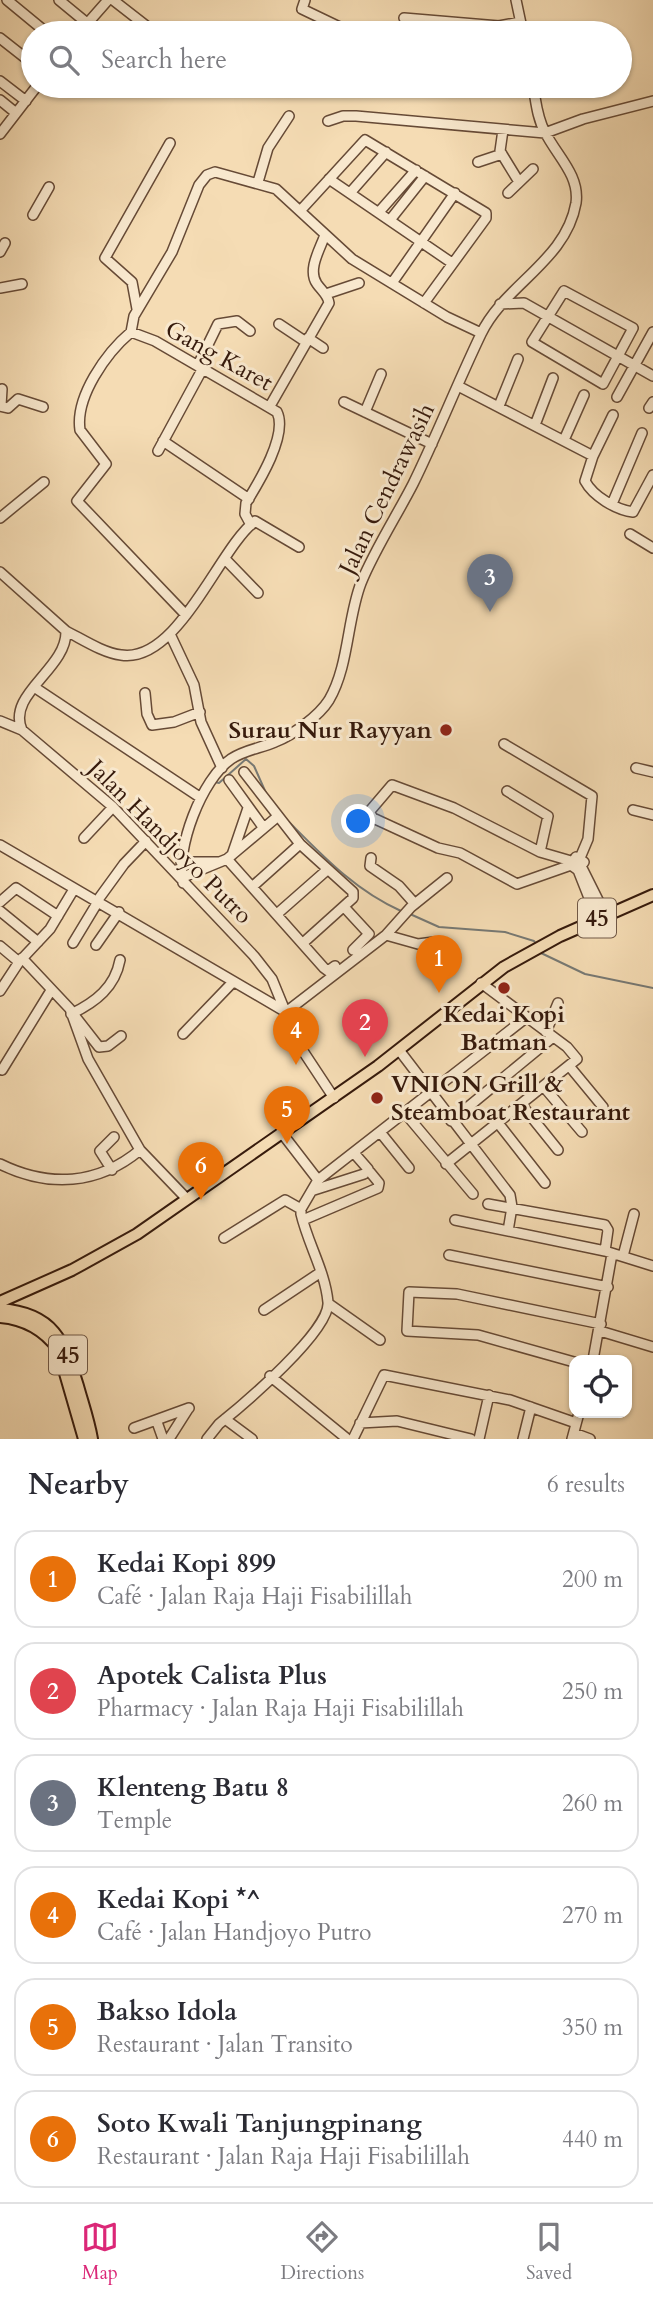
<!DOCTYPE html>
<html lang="en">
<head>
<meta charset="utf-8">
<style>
  :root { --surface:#fff; --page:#f7f7f7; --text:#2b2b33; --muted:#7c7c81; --line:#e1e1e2; --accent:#db2777 }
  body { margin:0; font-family:Cardo,serif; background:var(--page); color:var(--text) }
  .controls { position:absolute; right:21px; bottom:21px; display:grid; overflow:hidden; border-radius:14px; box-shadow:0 2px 5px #0004 }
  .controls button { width:63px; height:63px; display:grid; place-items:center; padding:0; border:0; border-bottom:2px solid var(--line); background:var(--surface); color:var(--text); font:35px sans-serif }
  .you { position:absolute; left:359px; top:822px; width:24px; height:24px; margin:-18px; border:5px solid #fff; border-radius:50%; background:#1a73e8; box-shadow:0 0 0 10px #1a73e833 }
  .badge { display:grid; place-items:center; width:46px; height:46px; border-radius:50%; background:var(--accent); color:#fff; font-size:23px; font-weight:700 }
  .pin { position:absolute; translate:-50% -58px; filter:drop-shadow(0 2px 4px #0008) }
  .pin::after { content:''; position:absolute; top:37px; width:24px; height:21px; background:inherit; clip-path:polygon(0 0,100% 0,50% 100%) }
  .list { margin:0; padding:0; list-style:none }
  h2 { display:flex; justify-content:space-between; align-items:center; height:91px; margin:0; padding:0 28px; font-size:30px }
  h2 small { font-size:23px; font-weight:400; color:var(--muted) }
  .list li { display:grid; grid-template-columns:46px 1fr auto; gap:21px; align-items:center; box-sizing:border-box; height:98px; margin:0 14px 14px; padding:0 14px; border:2px solid var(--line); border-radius:21px }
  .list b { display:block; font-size:26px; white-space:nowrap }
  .list p { margin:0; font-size:23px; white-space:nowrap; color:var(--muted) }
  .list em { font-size:23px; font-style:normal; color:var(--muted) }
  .icon { flex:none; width:38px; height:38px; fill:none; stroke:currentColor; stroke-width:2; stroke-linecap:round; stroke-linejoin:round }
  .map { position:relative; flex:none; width:653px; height:1439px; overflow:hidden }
  .search { position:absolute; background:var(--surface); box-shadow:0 2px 5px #0004; left:21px; right:21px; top:21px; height:77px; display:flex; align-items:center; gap:18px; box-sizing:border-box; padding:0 24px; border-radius:38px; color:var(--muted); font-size:26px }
  .sheet { height:763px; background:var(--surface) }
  nav { display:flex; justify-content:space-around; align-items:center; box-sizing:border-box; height:98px; border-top:2px solid var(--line); background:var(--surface); font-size:19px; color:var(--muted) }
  nav a { display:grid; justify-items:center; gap:4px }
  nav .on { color:var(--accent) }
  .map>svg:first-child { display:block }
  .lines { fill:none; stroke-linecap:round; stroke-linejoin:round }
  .stream { stroke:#777974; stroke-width:2 }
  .minor-casing { stroke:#664a36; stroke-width:12 }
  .major-casing { stroke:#361a0c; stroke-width:14 }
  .minor { stroke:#f8e8ce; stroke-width:9 }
  .major { stroke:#f5dcb4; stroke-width:10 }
  .poi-dot { fill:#8f2418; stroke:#f8e8ce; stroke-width:2.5 }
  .labels { text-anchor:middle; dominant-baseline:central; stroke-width:6; stroke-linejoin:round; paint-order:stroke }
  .shield { fill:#f8e8ce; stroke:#705846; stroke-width:2 }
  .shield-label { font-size:23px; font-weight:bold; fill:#361a0c }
  .street-label { font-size:24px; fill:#361a0c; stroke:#f8e8ce }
  .poi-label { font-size:24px; font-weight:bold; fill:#361a0c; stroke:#f8e8ce; text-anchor:end }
</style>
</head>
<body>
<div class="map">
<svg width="653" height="1439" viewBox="0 0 653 1439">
  <rect width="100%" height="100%" fill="#f5dcb4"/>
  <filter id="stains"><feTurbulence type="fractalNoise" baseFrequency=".00286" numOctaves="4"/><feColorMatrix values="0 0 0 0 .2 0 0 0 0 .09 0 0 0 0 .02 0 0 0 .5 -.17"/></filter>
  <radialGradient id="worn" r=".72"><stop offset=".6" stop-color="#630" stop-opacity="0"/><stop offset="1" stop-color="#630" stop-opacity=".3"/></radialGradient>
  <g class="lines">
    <path class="stream" d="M215,782L219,783L246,759L254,766L266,793
      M286,819C322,855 354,890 401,911
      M410,914L439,927L505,932L534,941L537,945
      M541,953L585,974L653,988"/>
    <defs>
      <path id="minor" d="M7,0L47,33
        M59,0L99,33
        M113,0L149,28L142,33
        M305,0L302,9L352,33
        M516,0L523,33
        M404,18L499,26L520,22
        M79,33L108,0
        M0,38L33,64
        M0,81L26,101
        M0,100L16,113
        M328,121L343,116H356L545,133L583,119L653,101
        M503,130L500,151L519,182
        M0,134L37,86
        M478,162L502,154
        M329,179L452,263
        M258,182L268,148L289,116
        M350,193L386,152
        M508,193L533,169
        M300,211L365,140L486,213V218L424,303
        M379,212L416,170
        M33,215L49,187
        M390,220L425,176
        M0,252L5,243
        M392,283L455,193
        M0,288L22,284
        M564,291L633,328L603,384L532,342Z
        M326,294L359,283
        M500,304L524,303L653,376
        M137,309L132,282L105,258L170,143
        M279,324L306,342
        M131,332L134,316L172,252L199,185L207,175L215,172L276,189L352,259L447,317L481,333
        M308,338L323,348
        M198,365L218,324L237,321L250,331
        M458,386L593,456L585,481C593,496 616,510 633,512L653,475
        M617,397L653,332
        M344,402L432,444
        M0,406L8,408L18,399L43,407
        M1,406L2,389
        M270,406L329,303C328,295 322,291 317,284C307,270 320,249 325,235
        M499,406L518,359
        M649,408L653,402
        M365,412L381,374
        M535,425L553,378
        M564,440L584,395
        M163,441L249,499
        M158,451L203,368
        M593,456L613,415
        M612,504L642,433
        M0,518L44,482
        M630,534L653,548
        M226,560L258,593
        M0,572L66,631C67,669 6,694 22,730L113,807L254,956L272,979L299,1045L334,1098
        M186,615L77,501L106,464L80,430C75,397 106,353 131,332L155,341L277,412C288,435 259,482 246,503L245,514L251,525
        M66,631C82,639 103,653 121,655C178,664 219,548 255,521L299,547
        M170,634L194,685L201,722L222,768
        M34,687L201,798
        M145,693L147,714L152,725L174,722L200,712
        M0,721L22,730
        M504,744L592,796L588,839L580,858
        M636,768L653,772
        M244,772L300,844L353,892V898L303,943
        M229,780L263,827
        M507,791L548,816L540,852
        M633,810L653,815
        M84,838L113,807
        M0,845L286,1012L386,935L411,907L447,878
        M232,855L248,808
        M371,858L370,866L399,886L415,904
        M227,859L324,968L328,971L335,966
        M181,862H219
        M571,865L517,884L460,853L438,848L373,818L369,812L392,785L454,808L540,852L571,861
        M582,868L605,914
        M578,870L584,862L576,857L571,865L578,870L597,918
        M181,878L227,859L277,817
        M183,883C175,849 202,779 231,759C244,750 261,748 275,742C293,735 319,716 329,700C349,666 347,619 361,583C375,549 396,517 413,484C437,435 457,384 481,334C504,285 566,261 576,203C580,175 556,155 545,132C537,118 536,101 533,86
        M252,887L300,844
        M100,897L124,864L146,841
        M0,902L16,888L58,916
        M345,908L369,934L353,950
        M0,911L38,942
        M277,914L327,870
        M386,935L418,944L434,942
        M73,943L99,900
        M96,945L119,912
        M0,946L19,962
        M22,958L70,1009L88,1059L140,1150L187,1199
        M0,991L19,962L50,929L74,889
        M71,1014C96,1002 115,987 120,960
        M74,1015L99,1047L108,1046L121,1036
        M546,1032L558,1003
        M183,1034L232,983
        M399,1050L510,1195L512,1207L508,1231
        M570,1067L603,1107
        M2,1070L50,992
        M544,1087L582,1132
        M521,1104L558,1150
        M405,1113L473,1194
        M451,1121L553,1037
        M498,1123L545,1183
        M380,1132L409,1168
        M354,1153L368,1169
        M0,1164C49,1188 98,1185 140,1150
        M446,1164L577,1059L567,1047L481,983
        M112,1170L100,1151L114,1137
        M318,1180L527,1017
        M314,1190L364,1174
        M488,1204L605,1225L608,1230L605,1251
        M303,1220L378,1188L379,1183L370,1172
        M455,1220L605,1251L653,1266
        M224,1238L285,1200L301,1209
        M449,1255L608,1287
        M623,1256L634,1214
        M329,1304L380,1340
        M264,1310L321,1272
        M600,1331L653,1347
        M593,1360L612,1254
        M574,1362L478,1335L407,1331L409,1292L457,1294L601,1324
        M270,1376L346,1438
        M225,1419L252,1439
        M157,1422L163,1439
        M360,1423L397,1421L471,1439
        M134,1428L189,1408
        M574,1433L590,1439
        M169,1439L188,1409
        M207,1439L219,1424C243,1405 331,1330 328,1302C325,1271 308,1244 301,1214V1209L318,1180L281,1132
        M353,1439L384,1375L510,1400L576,1423
        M479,1439L489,1395
        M523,1439L531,1407
        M572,1439L579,1413"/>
      <path id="major" d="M0,1302L72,1270L137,1234L378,1066L504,967L560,936L653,895
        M0,1309C54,1313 64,1341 78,1386C83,1404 89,1421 92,1439
        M0,1317C24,1319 44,1330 58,1349L84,1439"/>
    </defs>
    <use href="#minor" class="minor-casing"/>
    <use href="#major" class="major-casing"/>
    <use href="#minor" class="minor"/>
    <use href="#major" class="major"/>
  </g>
  <g class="poi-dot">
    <circle cx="446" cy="730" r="7"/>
    <circle cx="504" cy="988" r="7"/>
    <circle cx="377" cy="1098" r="7"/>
  </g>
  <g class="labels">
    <g class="shield">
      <rect x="578" y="898.5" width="38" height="39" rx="5"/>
      <rect x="49" y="1335.5" width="38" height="39" rx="5"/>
    </g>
    <g class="shield-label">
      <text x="597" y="918">45</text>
      <text x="68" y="1355">45</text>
    </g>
    <g class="street-label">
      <text transform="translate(219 356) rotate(29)">Gang Karet</text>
      <text transform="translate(387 489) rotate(-64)">Jalan Cendrawasih</text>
      <text transform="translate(170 842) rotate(45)">Jalan Handjoyo Putro</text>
    </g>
    <g class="poi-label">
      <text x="432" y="730">Surau Nur Rayyan</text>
      <text x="504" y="1014" text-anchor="middle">Kedai Kopi<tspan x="504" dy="28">Batman</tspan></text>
      <text x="391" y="1084" text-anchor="start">VNION Grill &amp;<tspan x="391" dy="28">Steamboat Restaurant</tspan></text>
    </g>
  </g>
  <rect width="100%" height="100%" filter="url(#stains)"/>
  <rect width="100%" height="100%" fill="url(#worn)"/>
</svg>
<div class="controls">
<button><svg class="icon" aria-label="locate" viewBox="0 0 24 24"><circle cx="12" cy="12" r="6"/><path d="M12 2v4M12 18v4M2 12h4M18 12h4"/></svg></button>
</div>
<div class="you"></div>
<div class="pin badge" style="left:439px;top:993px;background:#e8710a">1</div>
<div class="pin badge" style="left:365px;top:1057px;background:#e0444e">2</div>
<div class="pin badge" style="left:490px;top:612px;background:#6b7280">3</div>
<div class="pin badge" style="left:296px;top:1065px;background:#e8710a">4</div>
<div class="pin badge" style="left:287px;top:1144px;background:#e8710a">5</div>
<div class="pin badge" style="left:201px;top:1200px;background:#e8710a">6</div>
<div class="search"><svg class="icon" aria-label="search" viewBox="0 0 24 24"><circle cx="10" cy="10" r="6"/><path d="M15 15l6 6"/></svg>Search here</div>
</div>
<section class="sheet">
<h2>Nearby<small>6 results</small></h2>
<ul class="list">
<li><span class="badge" style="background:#e8710a">1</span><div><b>Kedai Kopi 899</b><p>Café · Jalan Raja Haji Fisabilillah</p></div><em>200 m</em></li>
<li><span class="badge" style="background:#e0444e">2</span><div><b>Apotek Calista Plus</b><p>Pharmacy · Jalan Raja Haji Fisabilillah</p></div><em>250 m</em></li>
<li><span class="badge" style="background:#6b7280">3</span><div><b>Klenteng Batu 8</b><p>Temple</p></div><em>260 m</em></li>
<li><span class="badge" style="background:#e8710a">4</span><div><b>Kedai Kopi *^</b><p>Café · Jalan Handjoyo Putro</p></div><em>270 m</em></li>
<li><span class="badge" style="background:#e8710a">5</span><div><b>Bakso Idola</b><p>Restaurant · Jalan Transito</p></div><em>350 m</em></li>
<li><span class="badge" style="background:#e8710a">6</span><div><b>Soto Kwali Tanjungpinang</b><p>Restaurant · Jalan Raja Haji Fisabilillah</p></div><em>440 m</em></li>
</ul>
</section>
<nav>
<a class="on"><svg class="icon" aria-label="map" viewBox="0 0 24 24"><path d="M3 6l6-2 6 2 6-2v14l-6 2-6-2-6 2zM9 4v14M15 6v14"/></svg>Map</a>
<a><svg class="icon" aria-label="directions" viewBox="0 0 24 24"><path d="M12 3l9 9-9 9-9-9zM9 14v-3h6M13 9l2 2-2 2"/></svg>Directions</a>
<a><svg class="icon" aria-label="saved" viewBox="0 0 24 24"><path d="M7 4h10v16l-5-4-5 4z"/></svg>Saved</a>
</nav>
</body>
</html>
